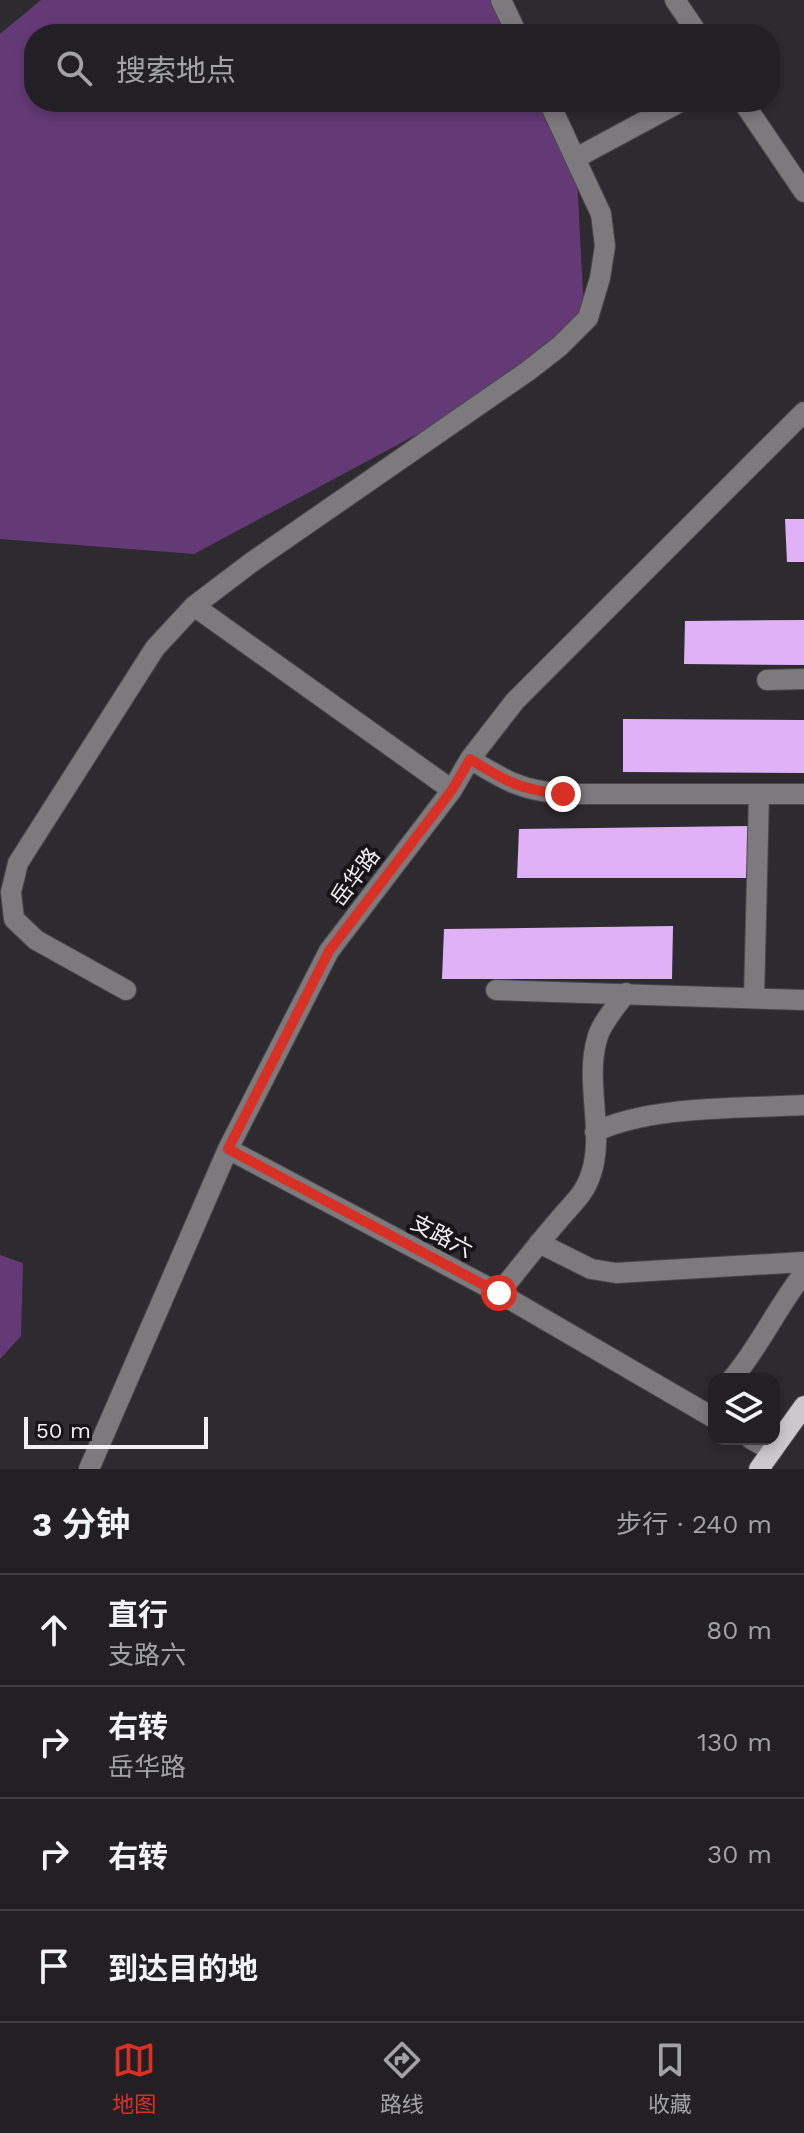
<!DOCTYPE html>
<html lang="zh">
<head>
<meta charset="utf-8">
<style>
  :root { --surface:#222024; --page:#2e2d31; --text:#f1f3f6; --muted:#a2a3a6; --line:#3f3e41; --accent:#d93025 }
  body { margin:0; font-family:"Work Sans","Noto Sans SC",sans-serif; background:var(--page); color:var(--text) }
  .controls { position:absolute; right:24px; bottom:24px; display:grid; overflow:hidden; border-radius:16px; box-shadow:0 4px 12px #0003 }
  .controls button { width:72px; height:72px; display:grid; place-items:center; padding:0; border:0; border-bottom:2px solid var(--line); background:var(--surface); color:var(--text); font:40px sans-serif }
  .scale { position:absolute; left:24px; bottom:20px; width:184px; box-sizing:border-box; padding-left:8px; border:4px solid #f2f0f3; border-top:0; font-size:22px; line-height:28px; white-space:nowrap; color:#f2f0f3; -webkit-text-stroke:6px #161416; paint-order:stroke }
  .stop { position:absolute; width:24px; height:24px; margin:-18px; border:6px solid #d93025; border-radius:50%; background:#fff }
  .stop.end { background:#d93025; border-color:#fff; box-shadow:0 2px 8px #0008 }
  .list { margin:0; padding:0; list-style:none }
  h2 { display:flex; justify-content:space-between; align-items:center; height:104px; margin:0; padding:0 32px; font-size:34px }
  h2 small { font-size:26px; font-weight:400; color:var(--muted) }
  .list li { display:grid; grid-template-columns:52px 1fr auto; gap:24px; align-items:center; box-sizing:border-box; height:112px; padding:0 32px; border-top:2px solid var(--line) }
  .list b { display:block; font-size:30px; white-space:nowrap }
  .list p { margin:0; font-size:26px; white-space:nowrap; color:var(--muted) }
  .list em { font-size:26px; font-style:normal; color:var(--muted) }
  .icon { flex:none; width:44px; height:44px; fill:none; stroke:currentColor; stroke-width:2; stroke-linecap:round; stroke-linejoin:round }
  .map { position:relative; flex:none; width:804px; height:1469px; overflow:hidden }
  .search { position:absolute; background:var(--surface); box-shadow:0 4px 12px #0003; left:24px; right:24px; top:24px; height:88px; display:flex; align-items:center; gap:20px; box-sizing:border-box; padding:0 28px; border-radius:32px; color:var(--muted); font-size:30px }
  .sheet { height:552px; background:var(--surface) }
  nav { display:flex; justify-content:space-around; align-items:center; box-sizing:border-box; height:112px; border-top:2px solid var(--line); background:var(--surface); font-size:22px; color:var(--muted) }
  nav a { display:grid; justify-items:center; gap:4px }
  nav .on { color:var(--accent) }
  .map>svg:first-child { display:block }
  .green { fill:#633a75 }
  .building { fill:#e1b1f7 }
  .lines { fill:none; stroke-linecap:round; stroke-linejoin:round }
  .minor-casing { stroke:#49474b; stroke-width:22 }
  .major-casing { stroke:#49474b; stroke-width:22 }
  .minor { stroke:#7c7a7d; stroke-width:20 }
  .major { stroke:#ccc9ce; stroke-width:20 }
  .route { stroke:#d93025; stroke-width:10 }
  .labels { text-anchor:middle; dominant-baseline:central; stroke-width:8; stroke-linejoin:round; paint-order:stroke }
  .street-label { font-size:22px; fill:#f2f0f3; stroke:#161416 }
</style>
</head>
<body>
<div class="map">
<svg width="804" height="1469" viewBox="0 0 804 1469">
  <rect width="100%" height="100%" fill="#2e2b30"/>
  <path class="green" d="M41,0H496L513,34H34V102H548L576,158L584,312L498,391L194,554L0,539V34Z
    M0,1255L23,1263L21,1336L0,1359Z"/>
  <path class="building" d="M785,519H804V562H787Z
    M804,620V665L684,664L685,621Z
    M623,719L804,720V773L623,772Z
    M748,826L747,878H517L519,829Z
    M673,926L672,979H442L444,929Z"/>
  <g class="lines">
    <defs>
      <path id="minor" d="M501,0L517,34
        M675,0L698,34
        M743,102L804,192
        M576,158L680,102
        M194,606L452,790
        M767,680L804,679
        M470,759C506,781 520,790 563,794H804
        M126,990L36,940L14,919L11,892L18,863L155,648L194,606L252,562L528,371L560,346L588,318L600,278L605,246L601,214L549,102
        M496,990L804,1000
        M754,998L759,794
        M595,1132C652,1105 740,1109 804,1105
        M228,1149L499,1293L714,1418
        M539,1243L591,1269L616,1273L804,1262
        M499,1293C518,1270 537,1245 557,1222C573,1202 586,1195 593,1167C603,1126 585,1081 597,1039C601,1023 616,1007 626,993
        M732,1379C760,1346 777,1307 804,1273
        M751,1439L772,1451
        M89,1469L228,1149L329,951L452,790L470,759L515,701L804,412"/>
      <path id="major" d="M759,1469L804,1406"/>
    </defs>
    <use href="#minor" class="minor-casing"/>
    <use href="#major" class="major-casing"/>
    <use href="#minor" class="minor"/>
    <use href="#major" class="major"/>
  </g>
  <g class="lines">
    <path class="route" d="M499,1293L228,1149L329,951L452,790L470,759C505,781 520,790 563,794"/>
  </g>
  <g class="labels">
    <g class="street-label">
      <text transform="translate(355 877) rotate(-53)">岳华路</text>
      <text transform="translate(442 1236) rotate(28)">支路六</text>
    </g>
  </g>
</svg>
<div class="controls">
<button><svg class="icon" aria-label="layers" viewBox="0 0 24 24"><path d="M12 4l9 5-9 5-9-5zM3 14l9 5 9-5"/></svg></button>
</div>
<div class="scale">50 m</div>
<div class="stop" style="left:499px;top:1293px"></div>
<div class="stop end" style="left:563px;top:794px"></div>
<div class="search"><svg class="icon" aria-label="search" viewBox="0 0 24 24"><circle cx="10" cy="10" r="6"/><path d="M15 15l6 6"/></svg>搜索地点</div>
</div>
<section class="sheet">
<h2>3 分钟<small>步行 · 240 m</small></h2>
<ul class="list">
<li><svg class="icon" aria-label="ahead" viewBox="0 0 24 24"><path d="M12 20V5M6 11l6-6 6 6"/></svg><div><b>直行</b><p>支路六</p></div><em>80 m</em></li>
<li><svg class="icon" aria-label="right" viewBox="0 0 24 24"><path d="M7 20v-9h11M14 6l5 5-5 5"/></svg><div><b>右转</b><p>岳华路</p></div><em>130 m</em></li>
<li><svg class="icon" aria-label="right" viewBox="0 0 24 24"><path d="M7 20v-9h11M14 6l5 5-5 5"/></svg><div><b>右转</b></div><em>30 m</em></li>
<li><svg class="icon" aria-label="arrive" viewBox="0 0 24 24"><path d="M6 21V4h12l-3 4 3 4H6"/></svg><div><b>到达目的地</b></div></li>
</ul>
</section>
<nav>
<a class="on"><svg class="icon" aria-label="map" viewBox="0 0 24 24"><path d="M3 6l6-2 6 2 6-2v14l-6 2-6-2-6 2zM9 4v14M15 6v14"/></svg>地图</a>
<a><svg class="icon" aria-label="directions" viewBox="0 0 24 24"><path d="M12 3l9 9-9 9-9-9zM9 14v-3h6M13 9l2 2-2 2"/></svg>路线</a>
<a><svg class="icon" aria-label="saved" viewBox="0 0 24 24"><path d="M7 4h10v16l-5-4-5 4z"/></svg>收藏</a>
</nav>
</body>
</html>
